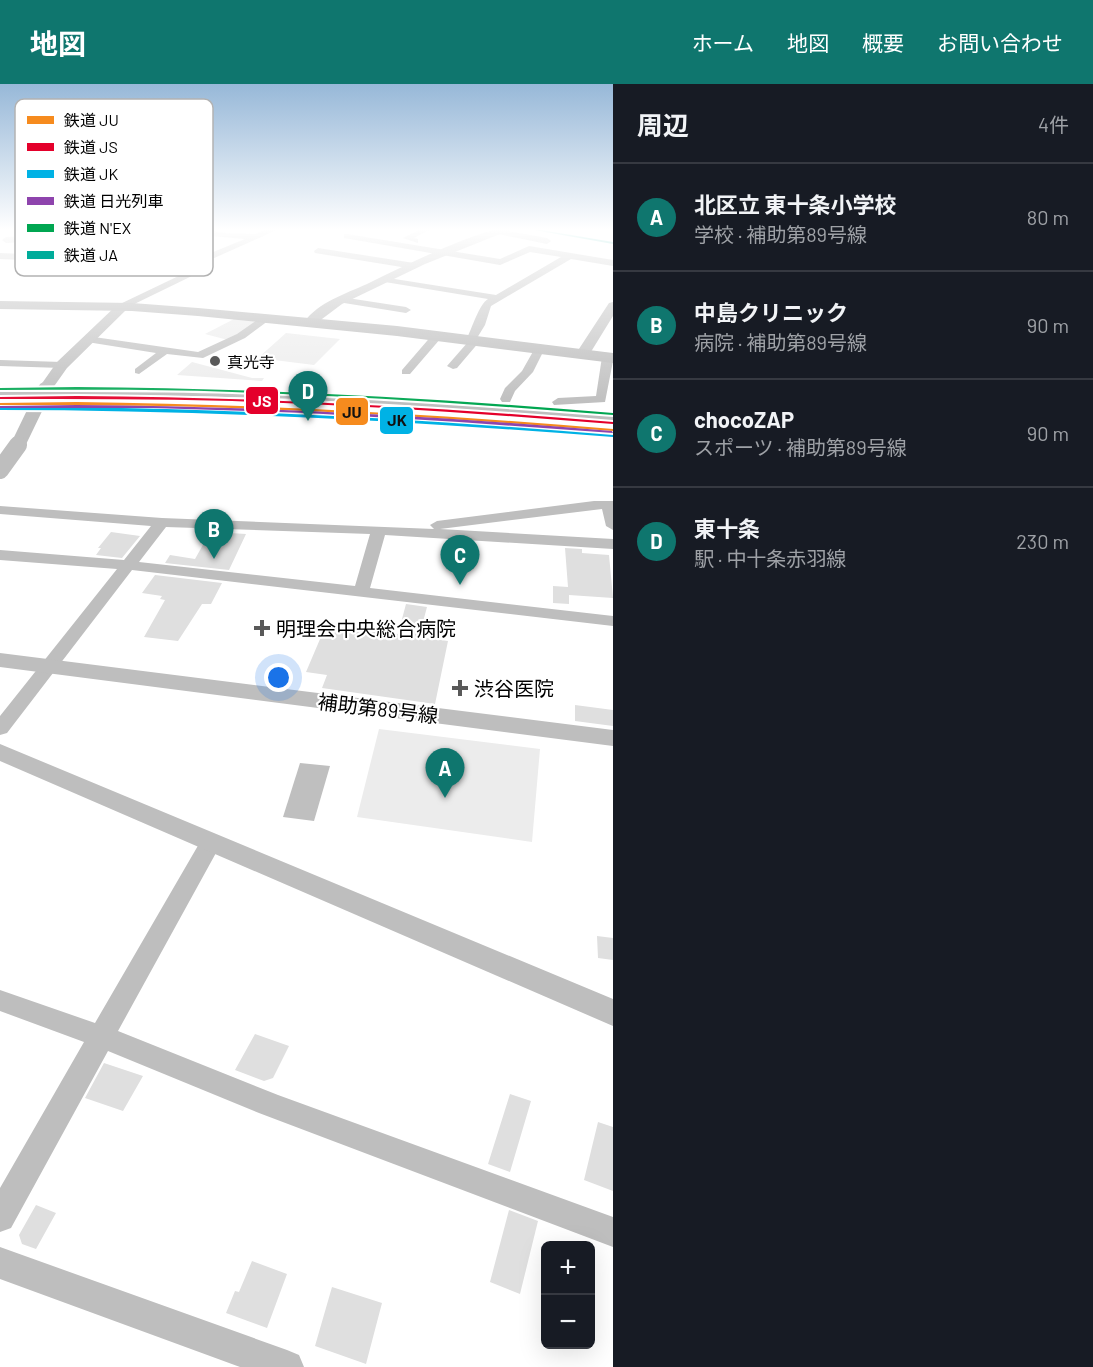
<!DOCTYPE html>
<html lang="ja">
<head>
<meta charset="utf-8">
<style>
  :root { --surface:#171b24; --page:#20242c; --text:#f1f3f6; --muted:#9ea1a6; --line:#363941; --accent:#0f766e }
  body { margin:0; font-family:Barlow,"Noto Sans JP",sans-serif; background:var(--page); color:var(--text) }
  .controls { position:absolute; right:18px; bottom:18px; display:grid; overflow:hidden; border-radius:9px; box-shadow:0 6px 24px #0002 }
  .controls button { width:54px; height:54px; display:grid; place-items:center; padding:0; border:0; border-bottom:2px solid var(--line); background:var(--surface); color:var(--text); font:30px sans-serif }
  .you { position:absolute; left:279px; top:594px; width:21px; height:21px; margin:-15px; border:4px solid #fff; border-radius:50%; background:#1a73e8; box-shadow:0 0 0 9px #1a73e833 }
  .badge { display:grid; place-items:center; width:39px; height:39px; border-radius:50%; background:var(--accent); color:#fff; font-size:20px; font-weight:700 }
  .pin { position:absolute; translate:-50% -50px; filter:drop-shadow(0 2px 3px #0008) }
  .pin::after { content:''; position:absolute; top:32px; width:21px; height:18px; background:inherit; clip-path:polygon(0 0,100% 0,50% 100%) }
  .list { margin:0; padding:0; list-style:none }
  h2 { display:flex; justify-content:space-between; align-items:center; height:78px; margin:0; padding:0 24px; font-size:26px }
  h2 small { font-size:20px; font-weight:400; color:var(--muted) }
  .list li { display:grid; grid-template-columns:39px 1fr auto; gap:18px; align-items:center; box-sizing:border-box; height:108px; padding:0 24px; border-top:2px solid var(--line) }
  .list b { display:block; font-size:22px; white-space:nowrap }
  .list p { margin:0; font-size:20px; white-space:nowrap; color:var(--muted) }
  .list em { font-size:20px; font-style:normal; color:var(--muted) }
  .map { position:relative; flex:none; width:613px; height:1283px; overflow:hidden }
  header { display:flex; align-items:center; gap:36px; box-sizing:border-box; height:84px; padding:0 30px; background:var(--accent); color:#fff }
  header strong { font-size:28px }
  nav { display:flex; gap:33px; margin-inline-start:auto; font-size:21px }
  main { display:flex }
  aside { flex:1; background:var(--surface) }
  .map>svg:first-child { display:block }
  .green { fill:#ececec }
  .water { fill:#bfbfbf }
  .building { fill:#dfdfdf }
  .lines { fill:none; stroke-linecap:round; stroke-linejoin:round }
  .minor { fill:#bebebe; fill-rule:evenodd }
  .tertiary { fill:#bebebe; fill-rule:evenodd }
  .secondary { fill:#b8b8b8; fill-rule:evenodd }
  .tertiary-bridge-far1 { stroke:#bebebe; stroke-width:14 }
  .tertiary-bridge { stroke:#bebebe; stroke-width:18 }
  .rail-1-casing { stroke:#fff; stroke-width:4 }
  .rail-2-casing { stroke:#fff; stroke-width:4 }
  .rail-3-casing { stroke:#fff; stroke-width:4 }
  .rail-4-casing { stroke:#fff; stroke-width:4 }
  .rail-5-casing { stroke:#fff; stroke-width:4 }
  .rail-6-casing { stroke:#fff; stroke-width:4 }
  .rail-1 { fill:#f68b1e; fill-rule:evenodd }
  .rail-2 { fill:#e4002b; fill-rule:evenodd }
  .rail-3 { fill:#00b2e5; fill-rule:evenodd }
  .rail-4 { fill:#8e44ad; fill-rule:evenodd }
  .rail-5 { fill:#00a651; fill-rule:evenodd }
  .rail-6 { fill:#00ac9a; fill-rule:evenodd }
  .poi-dot { fill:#595959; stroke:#fff; stroke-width:2 }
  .labels { text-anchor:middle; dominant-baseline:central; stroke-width:4.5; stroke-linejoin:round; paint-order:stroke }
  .far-poi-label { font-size:16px; fill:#000; stroke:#fff; text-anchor:start }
  .poi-label { font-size:20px; fill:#000; stroke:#fff; text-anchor:start }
  .street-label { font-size:20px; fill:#000; stroke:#fff }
  .key { fill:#fff; stroke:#b2b2b2; stroke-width:1.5 }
  .key-label { font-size:16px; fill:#000 }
  .line-badge { stroke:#fff; stroke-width:2 }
  .badge-label { font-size:16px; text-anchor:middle; font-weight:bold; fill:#fff }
  .pale-badge-label { font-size:16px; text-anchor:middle; font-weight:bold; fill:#111 }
</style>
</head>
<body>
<header>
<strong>地図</strong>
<nav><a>ホーム</a><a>地図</a><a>概要</a><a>お問い合わせ</a></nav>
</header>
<main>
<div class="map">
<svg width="613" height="1283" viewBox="0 0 613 1283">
  <rect width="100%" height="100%" fill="#fff"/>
  <path class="green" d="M236,234L261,237L228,256L205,250Z
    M286,249L340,255L314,281L258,274Z
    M192,278L252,294H264L262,297L177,291Z
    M379,645L540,665L532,758L357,733Z"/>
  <path class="water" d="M300,679L330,682L314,737L283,733Z"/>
  <path class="building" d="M111,448L140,452L122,474L96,471L101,464H98Z
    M213,448L246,450L229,486L165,479L170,471L195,475L204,459L209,460Z
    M565,464L582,465V469L609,471L613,514L569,511V520L553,519V502L568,503Z
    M155,491L222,499L211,520H202L178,557L144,553L165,516L160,515L162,512L142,509Z
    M406,520L427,523L419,553L448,557L435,620L322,604L327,591L306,588L326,541L398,550Z
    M575,621L613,626V642L575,637Z
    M597,852L613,854V876L598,874Z
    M255,950L289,962L273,994L264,997L235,986Z
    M104,979L143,992L123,1027L85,1014Z
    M510,1010L531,1017L510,1088L488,1080Z
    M598,1038L613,1043V1107L584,1096Z
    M36,1121L56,1129L36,1165L22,1160L19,1151Z
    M509,1126L538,1137L520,1210L490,1198Z
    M252,1177L287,1190L267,1244L226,1229L235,1207L239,1208Z
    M332,1203L382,1219L366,1280L315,1262Z"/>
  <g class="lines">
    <path class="minor" d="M114,144H123L148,162L194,182L206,171L245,155L211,152L196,144L225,149L255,150L271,144H281L212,175L196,190L122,226L117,223L118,221L189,187L142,166L123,152L6,159L2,156L6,153L117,147Z
      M423,144H433L414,154L418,155V159L403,154Z
      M496,145L547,154L551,157L547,160L493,149L492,147Z
      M347,150L500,175L529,162L613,176V182L571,175L491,222L485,241L477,254L480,257L457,284L453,285L447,282L468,258L466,256C472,245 479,220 488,215L385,198L382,197V193L496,211L561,173L530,168L500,181L344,154V150Z
      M318,164L414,179L419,182L414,185L315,169L314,167Z
      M0,169L50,171L54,174L50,177L0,175Z
      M341,213L406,223L411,226L406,229L338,218L336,216Z
      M263,232L272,234L245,254L203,274L167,270L139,290L135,289V285L156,269L87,258L82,255L87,252L198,268L237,250Z
      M437,249L441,250V254L410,290H402V286L433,250Z
      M539,263L544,266L533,288L515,307L510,318H502L500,315L505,304L522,287L535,264Z
      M608,270L612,271L613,277L605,318L554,321L552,318L558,314L596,312L602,273Z
      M0,276L62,278L68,281L62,284L0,282Z
      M190,304L301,307L613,330V338L301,315L190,312L0,313V305Z
      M594,417H613V446L606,442L602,425L440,445L613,455V465L385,451L370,504L613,532V542L132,486L7,649L0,651V632L117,485L0,476V466L124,476L151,442L0,430V422L162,434L434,445L430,441L437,437ZM166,443L370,450L355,502L139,478Z
      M211,750L219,753L222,758L118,947L278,1011L613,1133V1163L259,1029L108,967L11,1144L0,1148V1104L84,958L0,927V906L95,939L203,753Z
      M0,1163L287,1266L299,1271L304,1283H240L0,1195Z"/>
    <path class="tertiary" d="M500,144H515L425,180L342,220L314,241H306L304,238C319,218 345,210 367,200C410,179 454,157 500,144Z
      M613,218V232L589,271L587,274H577L575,271L609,219Z
      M122,219L128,223L126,226L67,284L50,308H40L38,305L57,278L118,220Z
      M0,569L613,646V662L0,583Z
      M0,660L613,915V942L0,677Z"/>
    <path class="secondary" d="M0,217L132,219L198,224L397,242L613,269V279L397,252L198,232L132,227L0,225Z"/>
    <path class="tertiary-bridge-far1" d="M17,363L45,305"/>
    <path class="tertiary-bridge" d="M0,386L18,361"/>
    <defs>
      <path id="rail-1" d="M77,318C256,320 434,330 613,345V347C486,337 359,328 232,324C155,321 77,321 0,321V319Z"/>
      <path id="rail-2" d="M77,312C256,313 434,323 613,338V340C486,330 359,321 232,317C155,315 77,315 0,315V313Z"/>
      <path id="rail-3" d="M77,323C256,326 434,336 613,351V353C409,337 205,326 0,326V324Z"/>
      <path id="rail-4" d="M77,321C256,322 434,332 612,347L613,349L459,338L306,329L153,324H0V322Z"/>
      <path id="rail-5" d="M77,303C256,304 434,314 613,329V331C486,321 359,312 232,308C155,305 77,306 0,306V304Z"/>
      <path id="rail-6" d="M523,144H529L613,158V160Z"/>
    </defs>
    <use href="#rail-1" class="rail-1-casing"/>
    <use href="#rail-2" class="rail-2-casing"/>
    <use href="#rail-3" class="rail-3-casing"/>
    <use href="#rail-4" class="rail-4-casing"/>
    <use href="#rail-5" class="rail-5-casing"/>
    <use href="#rail-6" class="rail-6-casing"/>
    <use href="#rail-1" class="rail-1"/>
    <use href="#rail-2" class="rail-2"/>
    <use href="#rail-3" class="rail-3"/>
    <use href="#rail-4" class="rail-4"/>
    <use href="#rail-5" class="rail-5"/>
    <use href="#rail-6" class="rail-6"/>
  </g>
  <linearGradient id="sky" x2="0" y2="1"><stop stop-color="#97b8d8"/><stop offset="0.45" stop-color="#fff"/><stop offset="1" stop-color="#fff" stop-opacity="0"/></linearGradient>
  <rect width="613" height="323" fill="url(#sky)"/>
  <g class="poi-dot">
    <circle cx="215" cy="277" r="6"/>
    <path d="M259 535h6v6h6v6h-6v6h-6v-6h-6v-6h6z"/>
    <path d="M457 595h6v6h6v6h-6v6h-6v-6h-6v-6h6z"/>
  </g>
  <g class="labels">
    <g class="far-poi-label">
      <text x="227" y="277">真光寺</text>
    </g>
    <g class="poi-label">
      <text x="276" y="544">明理会中央総合病院</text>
      <text x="474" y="604">渋谷医院</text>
    </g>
    <g class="street-label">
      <text transform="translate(378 624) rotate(7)">補助第89号線</text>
    </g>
  </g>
  <rect x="15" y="15" width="198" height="177" rx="9" class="key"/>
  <rect x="27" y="32" width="27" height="8" fill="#f68b1e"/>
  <rect x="27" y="59" width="27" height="8" fill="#e4002b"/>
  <rect x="27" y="86" width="27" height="8" fill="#00b2e5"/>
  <rect x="27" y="113" width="27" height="8" fill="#8e44ad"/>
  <rect x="27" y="140" width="27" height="8" fill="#00a651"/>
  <rect x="27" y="167" width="27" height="8" fill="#00ac9a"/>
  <g class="key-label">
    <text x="64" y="42">鉄道 JU</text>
    <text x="64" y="69">鉄道 JS</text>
    <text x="64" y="96">鉄道 JK</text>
    <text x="64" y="123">鉄道 日光列車</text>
    <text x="64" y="150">鉄道 N'EX</text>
    <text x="64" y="177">鉄道 JA</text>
  </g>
  <g class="line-badge">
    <rect x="245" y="302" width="34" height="29" rx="6" fill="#e4002b"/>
    <rect x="335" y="313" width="34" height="29" rx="6" fill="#f68b1e"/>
    <rect x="379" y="322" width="35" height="29" rx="6" fill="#00b2e5"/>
  </g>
  <g class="badge-label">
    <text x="262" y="323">JS</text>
  </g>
  <g class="pale-badge-label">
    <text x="352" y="334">JU</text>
    <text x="397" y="342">JK</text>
  </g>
</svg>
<div class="controls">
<button>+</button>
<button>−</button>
</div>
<div class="you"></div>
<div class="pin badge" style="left:445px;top:714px">A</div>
<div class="pin badge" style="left:214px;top:475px">B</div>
<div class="pin badge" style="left:460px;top:501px">C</div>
<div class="pin badge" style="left:308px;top:337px">D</div>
</div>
<aside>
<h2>周辺<small>4件</small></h2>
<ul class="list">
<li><span class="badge">A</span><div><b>北区立 東十条小学校</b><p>学校 · 補助第89号線</p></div><em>80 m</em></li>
<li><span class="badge">B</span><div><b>中島クリニック</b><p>病院 · 補助第89号線</p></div><em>90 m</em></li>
<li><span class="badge">C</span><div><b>chocoZAP</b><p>スポーツ · 補助第89号線</p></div><em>90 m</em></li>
<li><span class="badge">D</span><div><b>東十条</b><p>駅 · 中十条赤羽線</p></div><em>230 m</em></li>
</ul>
</aside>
</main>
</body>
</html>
